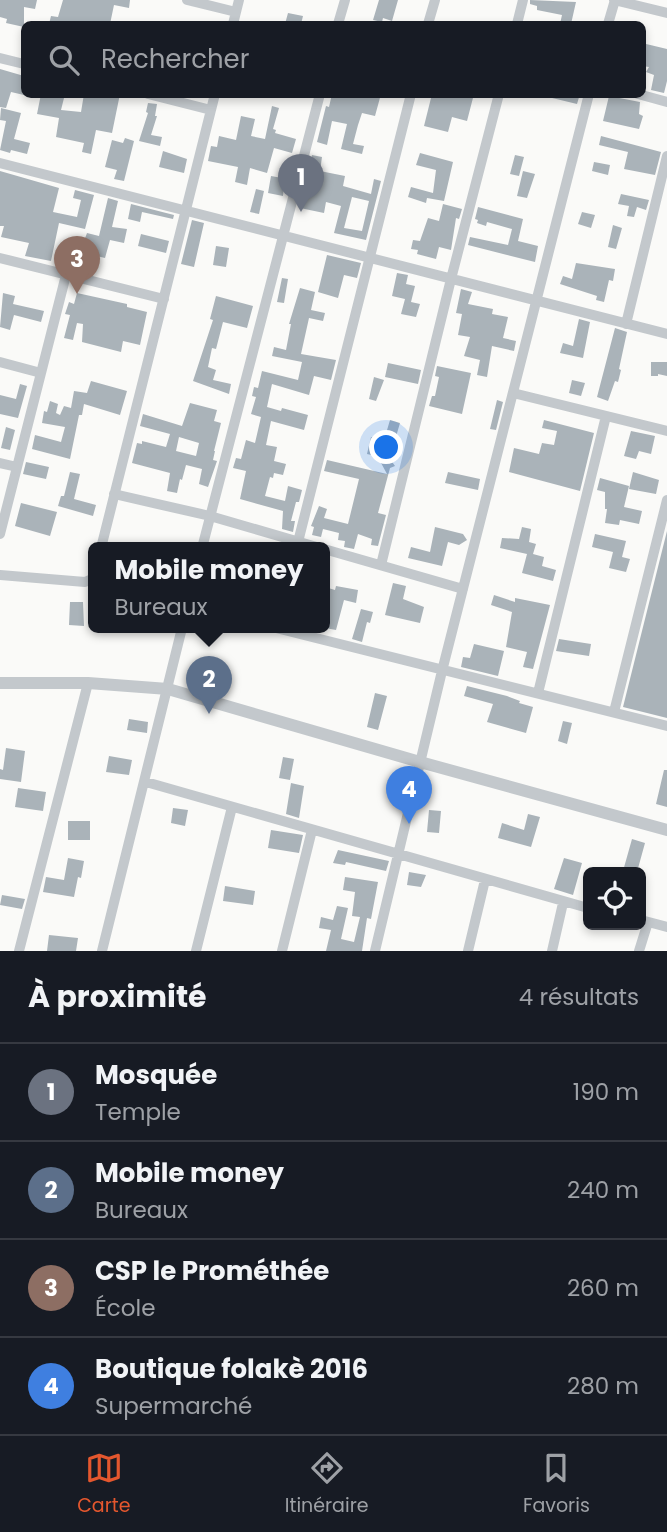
<!DOCTYPE html>
<html lang="fr">
<head>
<meta charset="utf-8">
<style>
  :root { --surface:#171b24; --page:#20242c; --text:#f1f3f6; --muted:#9ea1a6; --line:#363941; --accent:#e4572e }
  body { margin:0; font-family:Poppins,sans-serif; background:var(--page); color:var(--text) }
  .controls { position:absolute; right:21px; bottom:21px; display:grid; overflow:hidden; border-radius:10px; box-shadow:0 4px 10px #0003 }
  .controls button { width:63px; height:63px; display:grid; place-items:center; padding:0; border:0; border-bottom:2px solid var(--line); background:var(--surface); color:var(--text); font:35px sans-serif }
  .you { position:absolute; left:387px; top:448px; width:24px; height:24px; margin:-18px; border:5px solid #fff; border-radius:50%; background:#1a73e8; box-shadow:0 0 0 10px #1a73e833 }
  .badge { display:grid; place-items:center; width:46px; height:46px; border-radius:50%; background:var(--accent); color:#fff; font-size:23px; font-weight:700 }
  .pin { position:absolute; translate:-50% -58px; filter:drop-shadow(0 2px 4px #0008) }
  .pin::after { content:''; position:absolute; top:37px; width:24px; height:21px; background:inherit; clip-path:polygon(0 0,100% 0,50% 100%) }
  .popup { position:absolute; left:88px; top:542px; width:242px; height:91px; box-sizing:border-box; display:grid; place-content:center; border-radius:10px; background:var(--surface); filter:drop-shadow(0 2px 5px #0005); font-size:23px; white-space:nowrap; color:var(--muted) }
  .popup b { font-size:26px; color:var(--text) }
  .popup::after { content:''; position:absolute; left:50%; top:100%; margin-left:-14px; border:14px solid transparent; border-top-color:var(--surface) }
  .list { margin:0; padding:0; list-style:none }
  h2 { display:flex; justify-content:space-between; align-items:center; height:91px; margin:0; padding:0 28px; font-size:30px }
  h2 small { font-size:23px; font-weight:400; color:var(--muted) }
  .list li { display:grid; grid-template-columns:46px 1fr auto; gap:21px; align-items:center; box-sizing:border-box; height:98px; padding:0 28px; border-top:2px solid var(--line) }
  .list b { display:block; font-size:26px; white-space:nowrap }
  .list p { margin:0; font-size:23px; white-space:nowrap; color:var(--muted) }
  .list em { font-size:23px; font-style:normal; color:var(--muted) }
  .icon { flex:none; width:38px; height:38px; fill:none; stroke:currentColor; stroke-width:2; stroke-linecap:round; stroke-linejoin:round }
  .map { position:relative; flex:none; width:667px; height:951px; overflow:hidden }
  .search { position:absolute; background:var(--surface); box-shadow:0 4px 10px #0003; left:21px; right:21px; top:21px; height:77px; display:flex; align-items:center; gap:18px; box-sizing:border-box; padding:0 24px; border-radius:10px; color:var(--muted); font-size:26px }
  .sheet { height:483px; background:var(--surface) }
  nav { display:flex; justify-content:space-around; align-items:center; box-sizing:border-box; height:98px; border-top:2px solid var(--line); background:var(--surface); font-size:19px; color:var(--muted) }
  nav a { display:grid; justify-items:center; gap:4px }
  nav .on { color:var(--accent) }
  .map>svg:first-child { display:block }
  .building { fill:#aab3b9; fill-rule:evenodd }
  .lines { fill:none; stroke-linecap:round; stroke-linejoin:round }
  .minor { stroke:#c3c8cc; stroke-width:10 }
  .tertiary { stroke:#c3c8cc; stroke-width:12 }
</style>
</head>
<body>
<div class="map">
<svg width="667" height="951" viewBox="0 0 667 951">
  <rect width="100%" height="100%" fill="#fafaf8"/>
  <path class="building" d="M0,0H37L35,9L24,7V27L6,23L7,19L0,17Z
    M63,0H130L129,8L114,5L110,24H49L51,16L58,17Z
    M379,0H398L392,21L383,18L382,22L373,20Z
    M530,0L576,2L571,24H560L562,15L537,10V6L530,4Z
    M288,13L303,16L301,24H285Z
    M642,43L667,49V81L664,93L651,90L654,75L646,72L649,67L642,66Z
    M0,69L24,76V95L11,92L6,108L0,107Z
    M41,94H65L61,110L81,112L84,94H120L112,133L96,130L91,154L82,152L84,143L56,137L59,118L37,114Z
    M332,94L354,97V94H381L375,116L362,113L358,125L353,144L364,146L362,154L341,149L347,124L332,121L327,145L317,142L326,106L329,107Z
    M432,94H474L467,121L452,117L448,132L424,126Z
    M549,94H580L577,104L548,97Z
    M609,96L640,102L639,114L643,116L639,129L603,121Z
    M148,103L157,104L155,116H157L151,135L162,137L160,146L139,141L148,113L146,112Z
    M272,106L279,108L273,129L276,130L275,133L296,139L292,153L274,148L267,173L250,168L247,185L235,182L238,167L208,161L211,146L217,147L219,136L236,140L241,116L255,119L251,136L265,139Z
    M1,108L21,113L14,139L30,143L27,154L11,150L10,153L0,150L6,121L0,120Z
    M601,136L661,152L655,175L624,169L628,152L599,145Z
    M125,138L134,141L124,181L114,179L117,170L105,167L112,140L123,143Z
    M163,151L187,159L184,173L159,167Z
    M420,153L453,162L444,201L427,198L426,203L408,197L411,187L433,193L436,170L416,165Z
    M312,155L322,157L320,171L345,176L343,186L371,194L374,179L381,181L366,240L334,233L341,206L326,202L324,213L300,208ZM352,197L369,201L362,231L344,228Z
    M515,155L524,157L519,176L510,174Z
    M594,162L610,165L608,175L592,171Z
    M0,171L59,188L53,212L77,217L81,200L73,198L75,190L94,195L85,229L59,223L51,261L25,256L29,243L1,237L4,226H0Z
    M523,171L535,174L527,198L517,196Z
    M271,176L282,178L280,185L284,186L283,196L268,193Z
    M256,189L264,191L259,214L250,212Z
    M621,194L649,200L646,210L637,207L634,217L627,216L629,206L618,204Z
    M108,198L118,201L112,227L127,229L124,243L110,240L105,258L80,252L87,233L99,236Z
    M131,204L174,215L173,219L142,212L140,222L128,219Z
    M443,204L462,209L459,219L456,218L451,250L439,247L436,259L417,254L418,250L411,249L413,240L420,241L428,218L439,221Z
    M478,207L523,219L518,241L538,246L535,262L468,245L470,237L508,245L512,229L487,222L486,226L477,223L478,220L475,219Z
    M582,212L595,215L591,228L578,224Z
    M192,220L204,223L194,267L181,264Z
    M613,225L622,228L616,249L608,247Z
    M141,234L169,241L166,253L138,246Z
    M216,246L229,248L226,267L213,265Z
    M327,255L361,263L357,278L344,275L338,298L318,292Z
    M576,263L615,269L613,281L609,280L604,302L596,300L597,296L560,284L563,276L572,279Z
    M397,273L408,275L406,284L415,286L411,302L420,304L416,317L401,314L405,299L392,296Z
    M282,278L288,279L284,303L277,302Z
    M300,288L315,292L311,310L325,313L323,321L309,318L301,354L336,360L331,380L314,376L309,395L272,384L267,407L281,411L282,408L308,415L304,430L271,421L266,445L277,447L274,461L286,464L283,475L274,473L273,478L270,477L265,496L285,501L288,486L302,490L299,502H296L291,521H295L293,532L282,529L283,511L240,499L246,471L233,468L236,458L241,459L246,440L255,443L261,417L251,414L256,397L252,396L254,387L258,388L262,371L298,380L302,362L272,356L274,347L286,350L291,324H289Z
    M461,289L472,292L468,304L493,309L492,314L508,317L503,338L516,341L514,351L492,346L487,377L477,375L480,360L464,356L470,337L458,335L462,314L456,313Z
    M3,293L15,296L13,304L44,311L41,322L14,315L10,330L0,327Z
    M77,293L127,304V307L147,312L140,345L123,341L121,352L82,342L83,324L77,323L73,340L64,338L70,315L65,314L69,302L74,304Z
    M216,296L253,306L247,328L223,322L216,349L212,348L208,367L216,370L213,380L231,384L229,394L193,381L213,320L210,319Z
    M579,319L590,322L583,358L560,353L563,343L573,346Z
    M615,328L627,332L619,369L621,370L618,382L615,381L608,401L597,397Z
    M651,362H667V376L658,374V376H651Z
    M388,363L421,370L418,384L385,377Z
    M437,366L471,373L462,414L429,406L432,396H435L439,377L435,376Z
    M374,377L384,380L376,401L369,399Z
    M572,380L585,383L581,396L569,393Z
    M91,381L127,391L120,415L84,404L82,415H79L70,459L32,449L35,435L61,442L65,427L42,423L44,411L47,412L50,401L58,404L56,413L60,415L64,406L71,408L74,391L87,393Z
    M20,384L27,386L18,418L0,414V395L16,399Z
    M497,400L503,402L496,430L490,429Z
    M190,403L217,410L214,421L221,423L214,451H215L213,460L217,461L208,487L199,484L202,469L186,465L182,480L180,479L177,493L167,491L170,473L132,463L137,443L142,444V441L166,447L170,434L140,426L143,414L182,426ZM179,437L199,443L196,456L176,451Z
    M390,420L400,423L395,440L385,437Z
    M544,420L594,433L580,491L509,472L514,448L539,454L542,443L554,445L557,431L542,428Z
    M6,427L15,430L10,450L1,448Z
    M631,431L655,436L651,454L639,451L636,459L624,456Z
    M371,437L384,439L380,457L367,454Z
    M388,456L395,466L390,468L378,513L386,515L378,546L371,545L372,539L358,534L354,549L344,547L345,541L338,540L339,533L323,529L321,537L312,535L314,527L311,526L319,506L327,509L324,518L348,524L359,479L324,471L327,460L387,474L380,461Z
    M26,462L49,467L46,479L23,474Z
    M70,472L80,474L74,499L96,505L93,516L58,506L61,496H64Z
    M448,472L480,479L478,490L445,483Z
    M633,472L659,480L656,494L629,489Z
    M600,478L629,486L624,507L642,511L639,524L620,520L619,525L605,523L607,509H605V492L597,490Z
    M21,503L57,512L50,536L15,526Z
    M435,527L463,534L467,540L459,545L448,542L442,566L408,558L411,547L430,552Z
    M522,527L531,529L529,542L536,544L533,554L544,557L542,566L556,570L553,581L522,573L527,554L500,548L502,538L519,539Z
    M667,531V718L623,707Z
    M595,534L626,541L622,557L630,559L626,572L609,568L613,552L592,547Z
    M393,583L406,586L403,599L424,607L420,623L385,615Z
    M336,586L358,590L356,603L344,600L336,630L325,628V587L335,590Z
    M494,595L515,602V598L550,605L533,669L523,667L527,652L506,647L512,612L491,605Z
    M70,602H83L84,626L69,625Z
    M361,609L373,612L370,623L367,622L362,642L352,639Z
    M559,639L591,644L589,656L556,651Z
    M474,644L504,651L498,676L461,667L463,657L470,658Z
    M467,686L507,696L520,701L519,703L533,707L526,733L487,722L493,704L464,696Z
    M375,693L387,696L378,730L367,727Z
    M129,719L148,722L147,733L127,730Z
    M563,721L572,723L567,744L558,741Z
    M6,748L25,751L21,782L0,779V769L3,770Z
    M109,756L132,760L129,775L106,772Z
    M283,757L294,759L290,780L279,778Z
    M664,770H667V807L656,804Z
    M291,783L304,786L299,818L286,814Z
    M18,788L46,792L43,811L15,807Z
    M173,808L188,810L185,826L171,823Z
    M429,810L441,811L439,833L427,832Z
    M528,814L540,817L531,847L498,838L502,823L524,830Z
    M68,821H90V840H68Z
    M271,830L303,835L299,853L268,848Z
    M632,839L645,843L637,872H627L623,871Z
    M338,850L389,861L386,871L346,862L345,865L333,863Z
    M68,858L84,861L81,878L78,877L74,897L43,892L46,877L64,880Z
    M564,858L582,863L573,895L554,889Z
    M409,872L426,875L421,887L407,885Z
    M345,877L378,882L371,919L367,918L362,951H326L331,930L319,928L321,917L333,920L337,906L348,908L341,939L354,942L360,917L352,916L355,892L343,890Z
    M225,886L255,891L253,905L223,901Z
    M2,895L25,899L22,909L0,905Z
    M49,935L78,938L76,951H47Z"/>
  <g class="lines">
    <path class="minor" d="M187,0L236,12
      M614,0L667,13
      M233,24L239,0
      M338,24L345,0
      M428,24L435,0
      M517,24L523,0
      M608,24L615,0
      M0,58L24,64
      M148,94L211,110
      M638,94L667,102
      M0,163L667,334
      M0,258L164,299
      M626,324L667,156
      M0,362L41,373
      M513,393L667,431
      M0,463L17,467
      M114,494L210,516L320,548
      M0,534L66,275
      M298,542L411,94
      M101,548L215,94
      M202,548L320,94
      M324,549L463,589
      M381,565L451,279L499,94
      M0,575L85,582L94,578
      M276,628L667,726
      M538,693L606,416
      M614,712L667,500
      M146,782L588,908
      M641,920L667,927
      M19,951L88,683
      M102,951L182,628
      M196,951L232,807
      M282,951L312,830
      M375,951L442,671L589,94
      M468,951L485,880
      M552,951L563,903
      M639,951L648,922"/>
    <path class="tertiary" d="M0,683H88L168,689L420,762L667,830"/>
  </g>
</svg>
<div class="controls">
<button><svg class="icon" aria-label="locate" viewBox="0 0 24 24"><circle cx="12" cy="12" r="6"/><path d="M12 2v4M12 18v4M2 12h4M18 12h4"/></svg></button>
</div>
<div class="you"></div>
<div class="pin badge" style="left:301px;top:212px;background:#6b7280">1</div>
<div class="pin badge" style="left:209px;top:714px;background:#5c6f8a">2</div>
<div class="popup"><b>Mobile money</b>Bureaux</div>
<div class="pin badge" style="left:77px;top:294px;background:#8d6e63">3</div>
<div class="pin badge" style="left:409px;top:824px;background:#3f7fe0">4</div>
<div class="search"><svg class="icon" aria-label="search" viewBox="0 0 24 24"><circle cx="10" cy="10" r="6"/><path d="M15 15l6 6"/></svg>Rechercher</div>
</div>
<section class="sheet">
<h2>À proximité<small>4 résultats</small></h2>
<ul class="list">
<li><span class="badge" style="background:#6b7280">1</span><div><b>Mosquée</b><p>Temple</p></div><em>190 m</em></li>
<li><span class="badge" style="background:#5c6f8a">2</span><div><b>Mobile money</b><p>Bureaux</p></div><em>240 m</em></li>
<li><span class="badge" style="background:#8d6e63">3</span><div><b>CSP le Prométhée</b><p>École</p></div><em>260 m</em></li>
<li><span class="badge" style="background:#3f7fe0">4</span><div><b>Boutique folakè 2016</b><p>Supermarché</p></div><em>280 m</em></li>
</ul>
</section>
<nav>
<a class="on"><svg class="icon" aria-label="map" viewBox="0 0 24 24"><path d="M3 6l6-2 6 2 6-2v14l-6 2-6-2-6 2zM9 4v14M15 6v14"/></svg>Carte</a>
<a><svg class="icon" aria-label="directions" viewBox="0 0 24 24"><path d="M12 3l9 9-9 9-9-9zM9 14v-3h6M13 9l2 2-2 2"/></svg>Itinéraire</a>
<a><svg class="icon" aria-label="saved" viewBox="0 0 24 24"><path d="M7 4h10v16l-5-4-5 4z"/></svg>Favoris</a>
</nav>
</body>
</html>
